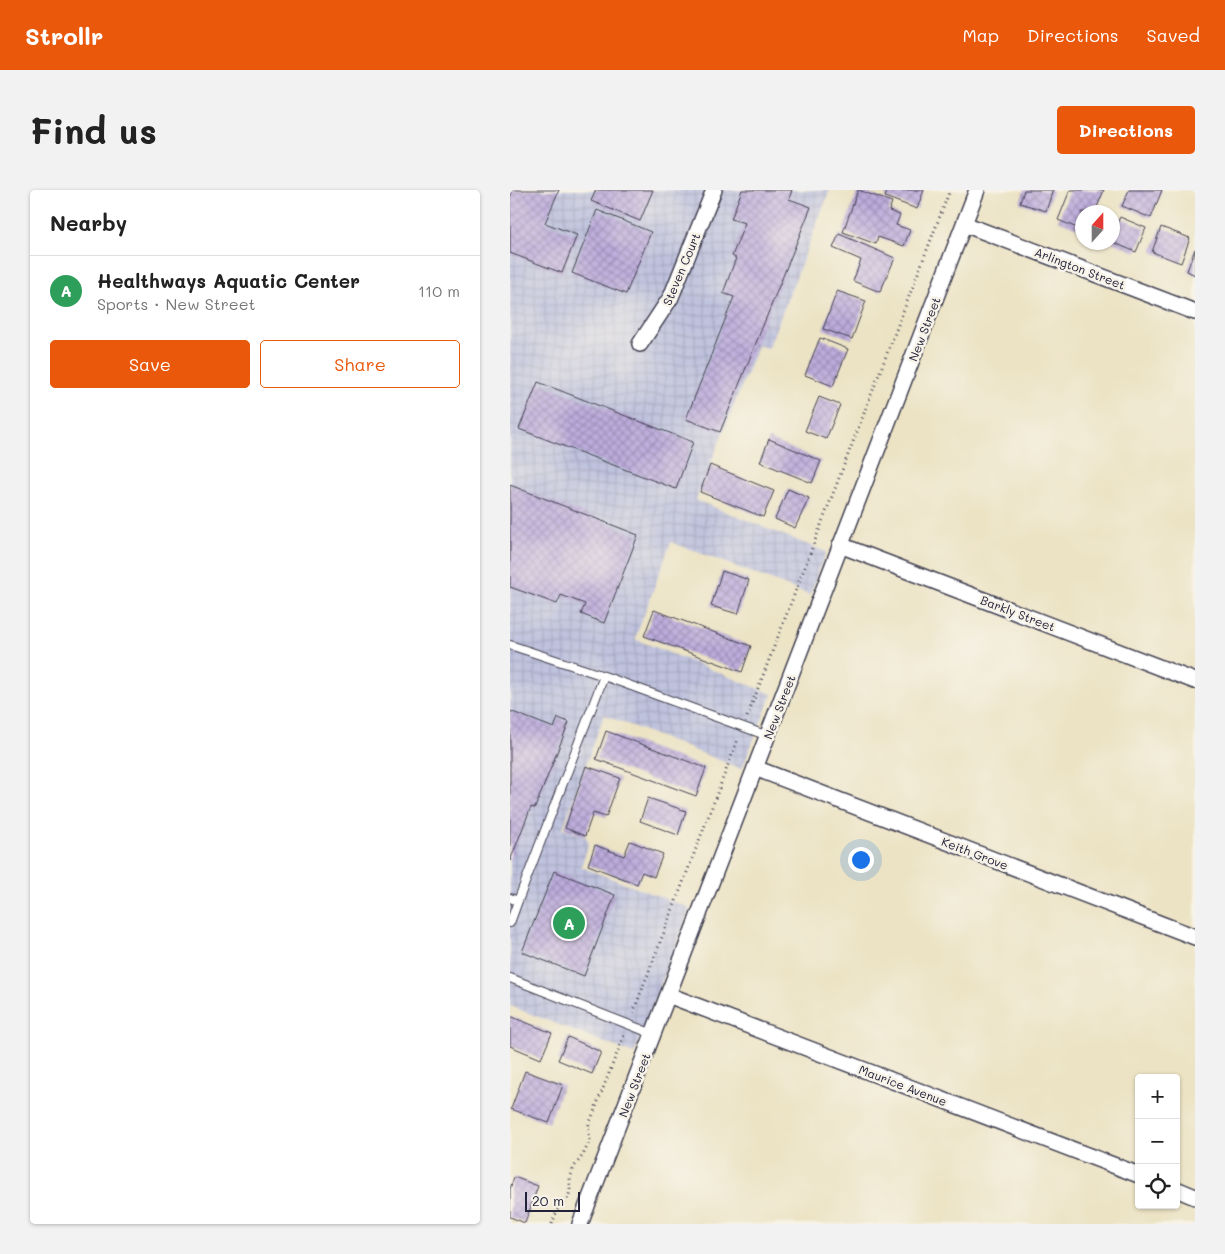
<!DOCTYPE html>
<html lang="en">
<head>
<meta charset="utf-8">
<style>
  :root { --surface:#fff; --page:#f2f2f2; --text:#222; --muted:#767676; --line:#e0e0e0; --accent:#ea580c }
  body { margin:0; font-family:Mali,sans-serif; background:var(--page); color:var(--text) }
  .controls { position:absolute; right:15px; bottom:15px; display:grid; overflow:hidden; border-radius:5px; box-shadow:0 1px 4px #0004 }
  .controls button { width:45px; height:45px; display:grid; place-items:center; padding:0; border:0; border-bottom:1px solid var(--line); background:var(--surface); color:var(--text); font:25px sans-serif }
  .compass { position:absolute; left:565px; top:15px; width:45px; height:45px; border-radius:50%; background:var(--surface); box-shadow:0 1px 4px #0004; rotate:21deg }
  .scale { position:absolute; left:15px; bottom:12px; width:55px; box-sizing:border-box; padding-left:5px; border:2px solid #22223b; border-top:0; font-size:14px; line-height:18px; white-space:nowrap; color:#22223b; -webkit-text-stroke:4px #f7f3e8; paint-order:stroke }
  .you { position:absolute; left:350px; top:669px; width:18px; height:18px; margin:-12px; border:4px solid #fff; border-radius:50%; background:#1a73e8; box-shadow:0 0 0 8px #1a73e833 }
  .badge { display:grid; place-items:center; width:32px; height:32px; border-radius:50%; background:var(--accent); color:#fff; font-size:16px; font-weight:700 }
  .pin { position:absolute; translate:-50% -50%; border:2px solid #fff; box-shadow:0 1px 5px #0006 }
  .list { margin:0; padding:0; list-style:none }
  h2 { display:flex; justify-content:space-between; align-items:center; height:65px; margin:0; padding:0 20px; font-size:21px }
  h2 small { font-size:16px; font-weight:400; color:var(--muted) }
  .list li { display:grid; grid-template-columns:32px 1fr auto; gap:15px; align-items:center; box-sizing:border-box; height:70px; padding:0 20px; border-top:1px solid var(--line) }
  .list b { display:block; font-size:19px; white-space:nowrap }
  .list p { margin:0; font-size:16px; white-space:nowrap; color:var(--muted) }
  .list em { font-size:16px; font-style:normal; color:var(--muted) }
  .actions { display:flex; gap:10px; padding:15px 20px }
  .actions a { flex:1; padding:11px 0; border:1px solid var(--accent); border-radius:5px; text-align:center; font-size:18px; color:var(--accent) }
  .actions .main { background:var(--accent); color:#fff }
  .icon { flex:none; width:28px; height:28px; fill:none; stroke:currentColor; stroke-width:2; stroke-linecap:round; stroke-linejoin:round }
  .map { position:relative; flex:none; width:685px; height:1034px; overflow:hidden; border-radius:5px }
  header { display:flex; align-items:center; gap:30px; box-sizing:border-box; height:70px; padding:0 25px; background:var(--accent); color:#fff }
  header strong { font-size:24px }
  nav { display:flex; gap:28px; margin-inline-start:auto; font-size:18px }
  .intro { display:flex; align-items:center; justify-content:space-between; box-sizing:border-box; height:120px; padding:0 30px }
  h1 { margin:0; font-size:35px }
  .button { padding:12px 22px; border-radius:5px; background:var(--accent); color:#fff; font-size:18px; font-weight:700 }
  main { display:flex; gap:30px; padding:0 30px }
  aside { flex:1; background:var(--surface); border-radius:5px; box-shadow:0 1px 4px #0004 }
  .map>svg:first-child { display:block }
  .industrial { fill:url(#industrial-grid) }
  .building { fill:url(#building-cross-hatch) }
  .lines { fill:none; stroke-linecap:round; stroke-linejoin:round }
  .lane-casing { stroke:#403f50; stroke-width:10 }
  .street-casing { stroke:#403f50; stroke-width:18 }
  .path { stroke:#403f50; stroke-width:3; stroke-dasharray:1 4; stroke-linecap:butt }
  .lane { stroke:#fff; stroke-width:8 }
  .street { stroke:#fff; stroke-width:15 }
  .labels { text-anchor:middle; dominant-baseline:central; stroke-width:5; stroke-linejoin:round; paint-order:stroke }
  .street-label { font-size:12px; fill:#22223b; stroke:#f7f3e8 }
</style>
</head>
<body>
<header>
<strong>Strollr</strong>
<nav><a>Map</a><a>Directions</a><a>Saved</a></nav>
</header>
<div class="intro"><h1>Find us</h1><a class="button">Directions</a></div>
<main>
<aside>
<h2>Nearby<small></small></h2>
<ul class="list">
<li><span class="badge" style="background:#2e9e5b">A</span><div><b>Healthways Aquatic Center</b><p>Sports · New Street</p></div><em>110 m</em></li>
</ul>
<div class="actions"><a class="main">Save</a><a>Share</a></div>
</aside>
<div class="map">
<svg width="685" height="1034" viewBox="0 0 685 1034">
  <defs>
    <pattern id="industrial-grid" width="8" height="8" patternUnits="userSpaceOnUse" patternTransform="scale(1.25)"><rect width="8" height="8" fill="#bfc2dd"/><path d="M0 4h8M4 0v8" fill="none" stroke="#a4a6bf"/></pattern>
    <pattern id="building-cross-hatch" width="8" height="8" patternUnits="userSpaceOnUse" patternTransform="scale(1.25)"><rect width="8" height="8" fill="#bdacdc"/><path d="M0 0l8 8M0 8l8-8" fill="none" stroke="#998cb4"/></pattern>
  </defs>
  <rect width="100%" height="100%" fill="#f7f3e8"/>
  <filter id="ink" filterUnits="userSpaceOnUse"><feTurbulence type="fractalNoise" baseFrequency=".02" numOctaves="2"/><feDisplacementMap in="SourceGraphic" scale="10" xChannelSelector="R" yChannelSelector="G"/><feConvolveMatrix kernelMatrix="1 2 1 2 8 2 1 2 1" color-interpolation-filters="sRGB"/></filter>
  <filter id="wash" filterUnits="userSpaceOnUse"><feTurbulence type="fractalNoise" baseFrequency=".0096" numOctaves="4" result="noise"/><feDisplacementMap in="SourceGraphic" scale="20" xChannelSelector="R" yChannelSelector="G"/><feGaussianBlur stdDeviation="1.12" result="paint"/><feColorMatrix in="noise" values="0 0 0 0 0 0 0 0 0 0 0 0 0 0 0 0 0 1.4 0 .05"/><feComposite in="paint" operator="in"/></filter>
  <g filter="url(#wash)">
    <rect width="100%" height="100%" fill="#ece3c4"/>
    <path class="industrial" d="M0,0H320L258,159L248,155L186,310L316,362L300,405L161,352L125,449L262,504L232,579L94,525L53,638L76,647L79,653L71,677L180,718L124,864L0,816Z"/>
    <g id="blocks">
      <path class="building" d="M3,0H49L35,33L67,45L52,83L0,63V7Z
        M86,0H143L130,31L81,11Z
        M232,0H282L279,9L301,17L210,242L176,229L224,107L213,103L226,68L222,66L235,33L221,29Z
        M348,0L382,12L379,21L390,25L386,35L400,40L394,56L368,47L366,54L333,42Z
        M378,0H414L407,19L375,7Z
        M514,0H543L536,21L510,13Z
        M560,0H594L585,22H572V40L548,30Z
        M619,0H652L641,28L612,16Z
        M87,20L141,42L116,104L62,83Z
        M610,27L636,38L626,62L602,52V44Z
        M651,37L680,48L671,73L642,62Z
        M329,44L385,68L370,102L343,91L351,70L323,58Z
        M685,59V85L677,81Z
        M327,101L356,111L342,149L313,139Z
        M310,148L338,159L323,196L295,185Z
        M28,192L183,252L166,299L9,239Z
        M309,207L330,215L316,249L295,241Z
        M259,249L311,271L302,293L250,272Z
        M200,275L264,301L253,327L190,302Z
        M0,295L128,345L94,433L71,424L75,414L51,405L47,414L0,397Z
        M278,299L299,308L285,338L265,329Z
        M212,381L239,390L228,424L201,416Z
        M144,420L241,456L232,482L134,446Z
        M0,521L44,538L48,528L59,532L25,618L21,617L0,671Z
        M96,541L196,578L186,606L86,569Z
        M76,576L110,588L96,627L83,623L75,646L55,638Z
        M138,608L176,621L168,645L130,631Z
        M120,651L153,664L144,687L132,682L127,694L78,675L85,655L114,666Z
        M44,681L105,705L74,786L12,762Z
        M0,826L42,843L31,869L0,856Z
        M58,847L91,862L82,884L48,870Z
        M15,881L53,895L39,933L1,919Z
        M4,987L28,996L15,1033L0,1027V999Z"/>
    </g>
  </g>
  <g filter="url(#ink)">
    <use href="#blocks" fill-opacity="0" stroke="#403f50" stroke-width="1"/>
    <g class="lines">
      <defs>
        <path id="lane" d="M0,455L94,486L258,546
          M0,708L8,711L94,486
          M0,733L8,711
          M0,788L143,844"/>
        <path id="street" d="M454,34L685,122
          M130,154L161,107L204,0
          M330,355L685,491
          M245,578L685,747
          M158,805L629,985
          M666,999L685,1007
          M70,1034L467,0"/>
      </defs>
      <use href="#lane" class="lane-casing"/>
      <use href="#street" class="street-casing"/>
      <path class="path" d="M237,527L440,0
        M123,823L228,549
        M42,1034L47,1020L56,1012L60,1002V988L64,977L73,965L80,950L78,937L114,845"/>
      <use href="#lane" class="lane"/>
      <use href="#street" class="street"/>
    </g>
  </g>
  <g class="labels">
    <g class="street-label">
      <text transform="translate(570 78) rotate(21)">Arlington Street</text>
      <text transform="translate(171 79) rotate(-67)">Steven Court</text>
      <text transform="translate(414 139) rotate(-69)">New Street</text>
      <text transform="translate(508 423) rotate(21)">Barkly Street</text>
      <text transform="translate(269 517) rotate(-69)">New Street</text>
      <text transform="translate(465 663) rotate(21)">Keith Grove</text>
      <text transform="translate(124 895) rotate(-69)">New Street</text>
      <text transform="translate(393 895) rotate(21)">Maurice Avenue</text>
    </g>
  </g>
</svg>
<div class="controls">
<button>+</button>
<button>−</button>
<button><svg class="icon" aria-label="locate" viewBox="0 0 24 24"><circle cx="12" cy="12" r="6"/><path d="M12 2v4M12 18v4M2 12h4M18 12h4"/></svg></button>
</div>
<svg class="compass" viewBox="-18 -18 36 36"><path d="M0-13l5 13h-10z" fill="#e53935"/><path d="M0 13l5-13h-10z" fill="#767676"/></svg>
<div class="scale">20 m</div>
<div class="you"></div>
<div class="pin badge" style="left:59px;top:733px;background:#2e9e5b">A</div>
</div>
</main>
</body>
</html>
